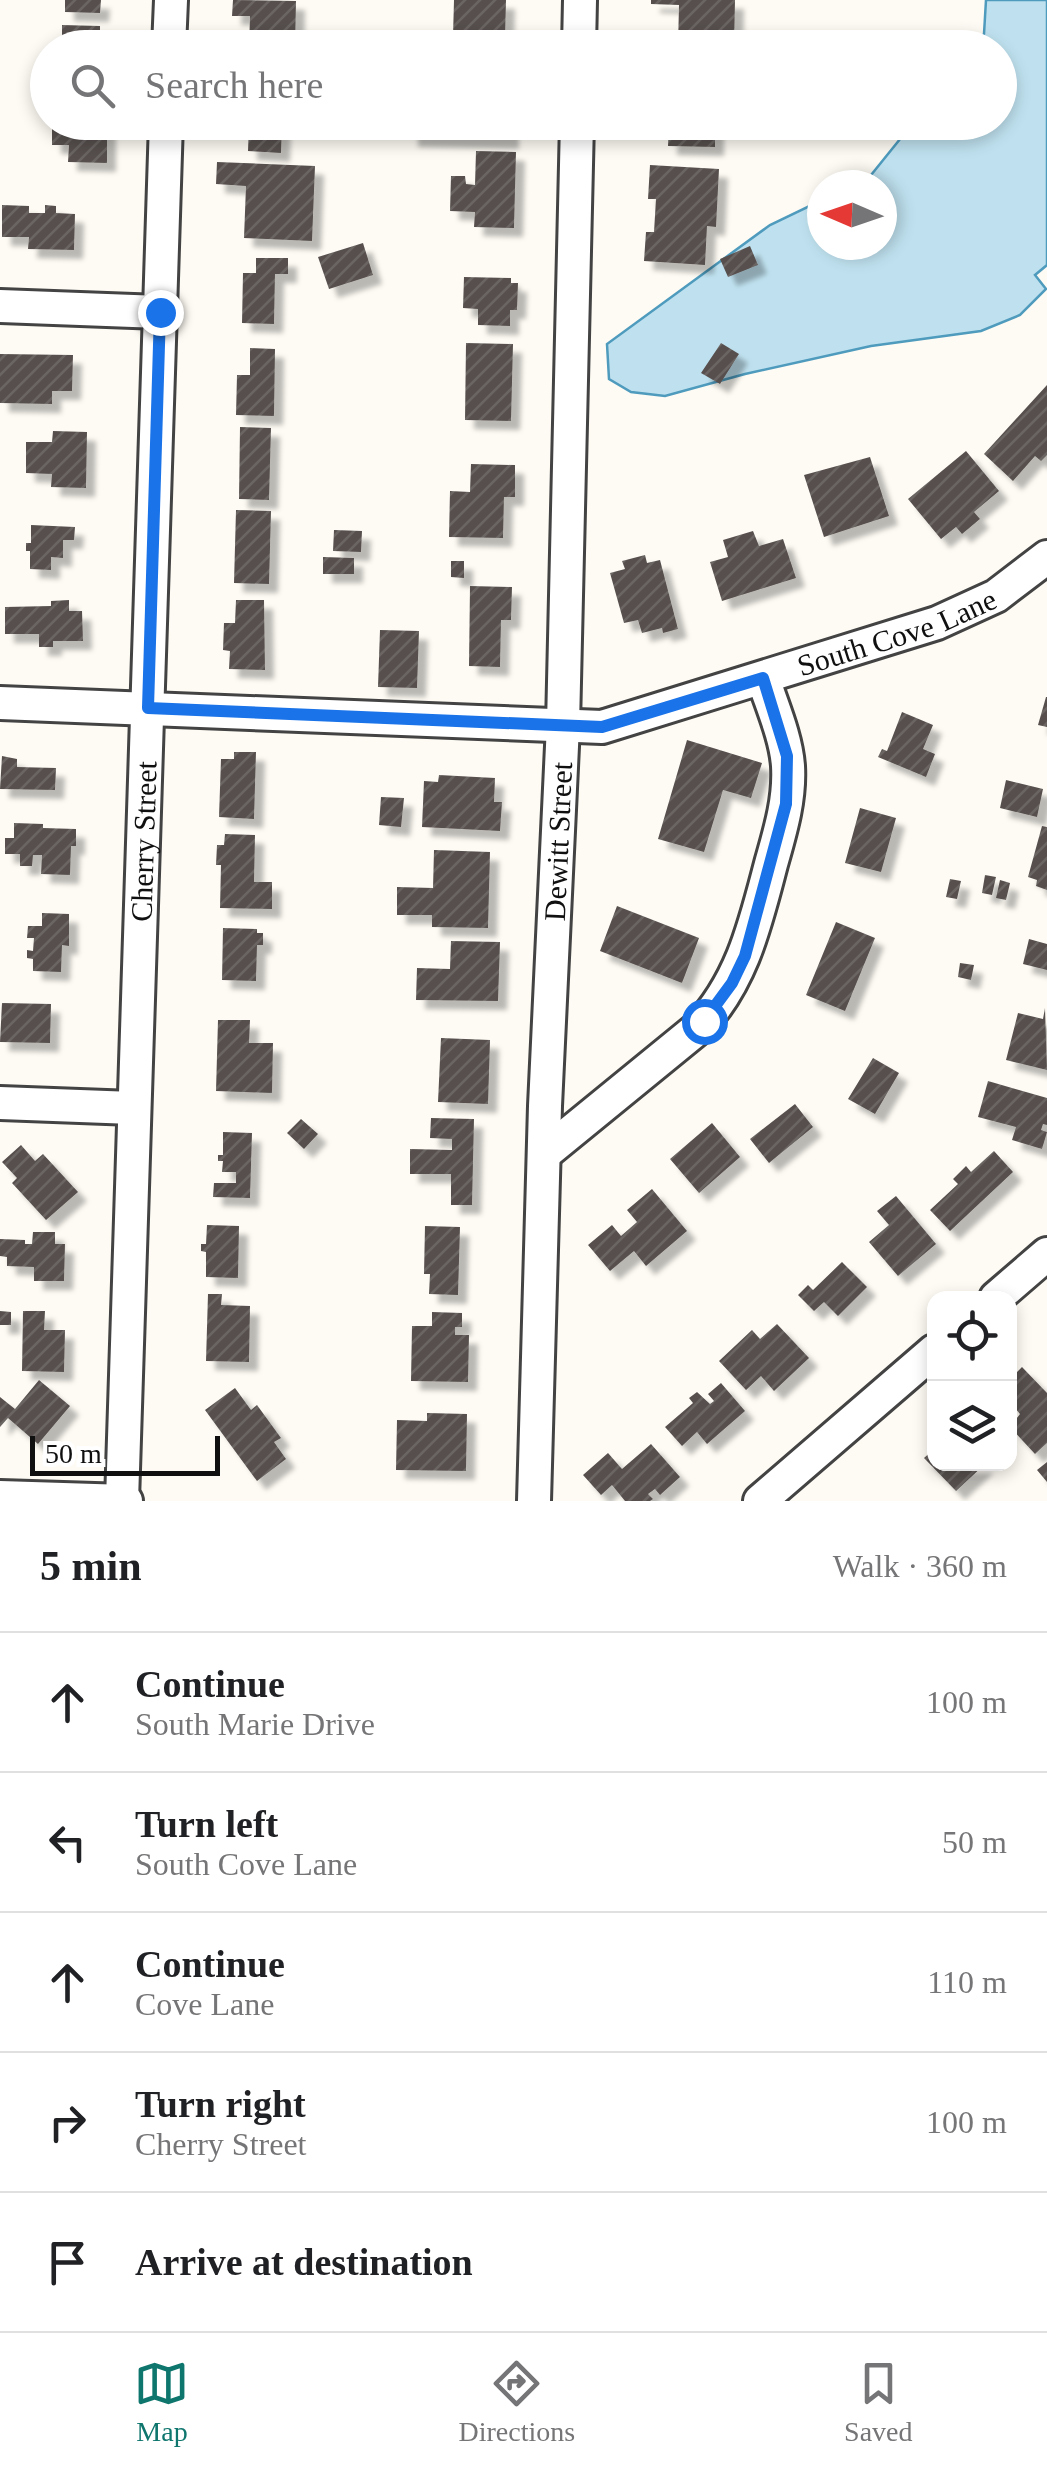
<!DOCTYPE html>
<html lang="en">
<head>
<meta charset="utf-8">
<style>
  :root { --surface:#fff; --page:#f2f2f2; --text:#202124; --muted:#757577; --line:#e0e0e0; --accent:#0f766e }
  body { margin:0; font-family:Georgia,serif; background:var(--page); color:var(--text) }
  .controls { position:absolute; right:30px; bottom:30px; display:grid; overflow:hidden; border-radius:20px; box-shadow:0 5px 15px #0003 }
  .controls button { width:90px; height:90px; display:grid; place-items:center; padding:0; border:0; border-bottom:2px solid var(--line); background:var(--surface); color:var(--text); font:50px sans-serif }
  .compass { position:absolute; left:807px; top:170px; width:90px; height:90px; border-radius:50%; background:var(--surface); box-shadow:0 5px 15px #0003; rotate:272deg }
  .scale { position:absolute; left:30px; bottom:25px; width:190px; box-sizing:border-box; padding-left:10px; border:5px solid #101010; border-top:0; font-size:28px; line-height:35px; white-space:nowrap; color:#101010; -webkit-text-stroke:8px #fff; paint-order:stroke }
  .stop { position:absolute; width:30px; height:30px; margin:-22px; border:8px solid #1a73e8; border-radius:50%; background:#fff }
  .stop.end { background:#1a73e8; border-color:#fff; box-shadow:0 2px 10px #0008 }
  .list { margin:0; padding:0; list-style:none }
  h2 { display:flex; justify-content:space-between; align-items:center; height:130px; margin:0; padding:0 40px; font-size:42px }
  h2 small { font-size:32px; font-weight:400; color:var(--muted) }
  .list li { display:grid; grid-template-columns:65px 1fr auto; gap:30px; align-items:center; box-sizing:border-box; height:140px; padding:0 40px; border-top:2px solid var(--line) }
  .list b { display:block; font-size:38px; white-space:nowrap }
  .list p { margin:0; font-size:32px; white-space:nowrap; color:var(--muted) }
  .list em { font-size:32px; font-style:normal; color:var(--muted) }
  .icon { flex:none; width:55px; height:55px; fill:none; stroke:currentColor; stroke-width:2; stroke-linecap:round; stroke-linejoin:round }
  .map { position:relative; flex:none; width:1047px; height:1501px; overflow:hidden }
  .search { position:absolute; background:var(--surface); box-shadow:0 5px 15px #0003; left:30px; right:30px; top:30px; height:110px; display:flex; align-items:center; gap:25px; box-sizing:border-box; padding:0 35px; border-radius:55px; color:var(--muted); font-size:38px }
  .sheet { height:830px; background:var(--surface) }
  nav { display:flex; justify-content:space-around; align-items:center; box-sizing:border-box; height:140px; border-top:2px solid var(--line); background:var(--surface); font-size:28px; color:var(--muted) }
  nav a { display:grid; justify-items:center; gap:5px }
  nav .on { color:var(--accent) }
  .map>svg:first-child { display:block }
  .water { fill:#bfe1ef; stroke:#4e9bbd; stroke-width:2.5 }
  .building { fill:url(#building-hatch); filter:url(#shadow) }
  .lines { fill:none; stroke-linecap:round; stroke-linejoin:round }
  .minor-casing { stroke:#434343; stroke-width:38 }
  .minor { stroke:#fff; stroke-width:32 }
  .route { stroke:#1a73e8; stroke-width:12 }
  .labels { text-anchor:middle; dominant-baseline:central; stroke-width:10; stroke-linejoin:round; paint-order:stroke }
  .street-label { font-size:30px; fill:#101010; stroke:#fff }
</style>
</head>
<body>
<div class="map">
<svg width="1047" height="1501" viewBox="0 0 1047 1501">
  <defs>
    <pattern id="building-hatch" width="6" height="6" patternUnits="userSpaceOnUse" patternTransform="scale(2.5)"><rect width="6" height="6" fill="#57504e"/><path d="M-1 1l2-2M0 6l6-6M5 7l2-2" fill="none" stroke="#6a6563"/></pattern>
    <filter id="shadow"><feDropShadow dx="9" dy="9" stdDeviation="2.5" flood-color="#0004"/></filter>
  </defs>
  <rect width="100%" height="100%" fill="#fefbf4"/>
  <path class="water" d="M986,0H1047V265L1035,275L1046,289L1020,315L981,331L871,346L745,374L665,396L631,392L609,379L607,344L770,225L822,200V245H882V185H863L913,123L1000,122V48L973,47L984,34Z"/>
  <path class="building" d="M65,0H101L100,13L65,12Z
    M233,0L296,1L295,48H249L250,16H232Z
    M454,0H506L505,38L453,36Z
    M651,0H735L734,47L678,46L679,5L651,4Z
    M62,25L100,26V48H55V41L62,42Z
    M52,122H107V163L68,162L69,145H52Z
    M249,122H282L281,153L248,151Z
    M409,122H510V140L409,138Z
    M669,122H715V147L668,146Z
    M476,151L516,152L514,228L474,227L475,212L450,211L451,176H465L466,184L475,185Z
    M217,162L315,166L312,241L244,238L246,186L216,184Z
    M650,165L719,169L716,227L707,226L705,265L644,261L646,232H654L656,199H648Z
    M2,205L29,206V213H45V205L56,206V213L75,214L74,250L28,249L29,237H2Z
    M363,243L373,275L329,289L318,257Z
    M750,246L758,265L728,277L720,259Z
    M256,258H288V274H275L274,324L242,323L243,273H256Z
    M464,277L511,278V283H518L517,310H510V326L478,325V309L463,308Z
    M466,343L513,344L511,421L465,420Z
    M721,343L739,354L720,384L701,373Z
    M250,348L275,349L274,416L236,415L237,375H250Z
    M0,354L73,355L72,391H52V404L0,403Z
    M1047,385V455L1041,461L1035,456L1013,481L984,454Z
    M240,427L271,428L269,500L239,499Z
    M53,431L87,432L86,488L51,487L52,474L26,473V442H52Z
    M966,451L999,491L974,512L980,519L962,534L956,527L941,539L908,499Z
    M870,457L889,516L824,537L804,475Z
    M471,464L515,465V497H504L503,538L449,537L450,491L470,492Z
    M236,510L271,511L269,584L234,583Z
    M31,525L75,527L74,540H63V558L51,557V570L30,569V551H26V543H31Z
    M334,530L362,531L361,552L333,551Z
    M753,531L759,546L783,539L796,578L722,601L710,562L728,557L723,540Z
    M645,555L647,563L660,560L678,629L663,633L662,628L642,633L638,620L624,623L610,573L625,569L622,561Z
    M323,557L354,558V574H323Z
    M451,561H464V578L451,577Z
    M470,586L512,587L511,620H501L500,667L469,666Z
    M69,600V611H82L83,641H53V647H39V634H5V607L51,606V601Z
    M236,600H264L265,670L229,669L230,651L223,650L224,623H235Z
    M380,630L419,631L417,688L378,687Z
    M1046,697H1047V727L1038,725Z
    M902,712L933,725L923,749L935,754L926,777L878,757L882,749L887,751Z
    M687,740L762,763L751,798L723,790L704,852L658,839Z
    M234,752H256L254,819L219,817L221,759H234Z
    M2,756L17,759V767L56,768L55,790L0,789Z
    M439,775L495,778L494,802H502L500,831L422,827L424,781L438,782Z
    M1006,780L1043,789L1037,817L1000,808Z
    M381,797L404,798L401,827L379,825Z
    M860,808L896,818L881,872L845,863Z
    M14,823L43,824V828L76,829V846H71L70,875L41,874L42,855H33L32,866H20V854H5V838H14Z
    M1042,826L1047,827V890L1036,886L1037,880L1028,877Z
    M225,834L255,835L254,882H272V909L220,908L221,865H216L217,845H224Z
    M434,850L490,852L488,928L432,927V915H397V887L433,888Z
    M985,875L996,877L992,895L982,893Z
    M950,879L961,881L957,899L946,897Z
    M1000,880L1010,883L1006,900L996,898Z
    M617,906L699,938L682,983L600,951Z
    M42,913L69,914V946L62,945L61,972L33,971V959L27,958V950L33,951L34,938H27L28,926H42Z
    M836,922L875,938L845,1011L806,995Z
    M223,928L257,929V933H263V945H257L256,981L222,980Z
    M1029,939L1047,944V970L1023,964Z
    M451,941L500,942L498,1001L416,1000L417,968L450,969Z
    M960,963L974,965L971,980L958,977Z
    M2,1003L51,1004L50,1043L0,1042Z
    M1045,1008L1047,1070L1006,1060L1018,1013L1043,1019Z
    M218,1020H250L249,1043H273L272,1093L216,1091Z
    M441,1038L490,1040L488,1104L438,1102Z
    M873,1058L899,1073L875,1114L848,1099Z
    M988,1081L1047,1098V1125L1043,1124L1041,1130L1047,1132L1042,1149L1012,1140L1016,1127L978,1117Z
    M795,1104L813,1127L769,1163L750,1139Z
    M431,1118L474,1119L472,1205H451V1174H410V1149L452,1150V1139L430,1138Z
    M301,1119L318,1134L304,1149L287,1133Z
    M712,1123L740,1157L699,1193L670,1159Z
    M223,1132L252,1133L250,1198L213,1197L214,1183H236V1172H222L223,1161H218V1155H223Z
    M21,1145L35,1161L43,1154L78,1192L46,1220L12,1183L17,1178L2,1162Z
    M994,1151L1013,1172L950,1231L930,1210L958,1184L953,1179L966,1166L971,1172Z
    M652,1189L687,1231L646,1266L634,1251L610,1271L588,1245L612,1225L621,1236L637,1222L627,1210Z
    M896,1196L936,1244L898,1276L869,1242L889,1225L877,1211Z
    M207,1225L239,1226L238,1278L206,1277V1252L201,1251V1244H206Z
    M425,1226L460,1227L458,1295L429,1294L430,1274H424Z
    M33,1232H55V1244H65L64,1281H34V1267L7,1266V1257L0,1256V1239L25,1240V1244H32Z
    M842,1262L867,1287L838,1316L824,1302L814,1311L798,1295L808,1285L813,1290Z
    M208,1294H222L221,1305L250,1306L249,1362L206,1361Z
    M0,1311L11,1312V1325H0Z
    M23,1311H45L44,1330H65L64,1372L22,1371Z
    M432,1312L462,1313V1327H455V1335H469L468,1382L411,1381L412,1326H432Z
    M777,1324L809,1358L774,1391L761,1376L746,1390L719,1361L752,1330L760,1339Z
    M1022,1367L1047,1393V1443L1035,1454L1010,1427L1020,1414L1010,1402V1379Z
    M39,1380L70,1406L38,1444L8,1418L0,1427V1397L15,1409Z
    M721,1383L745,1411L707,1444L697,1432L682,1446L665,1427L693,1403L689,1398L697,1392L710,1404L714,1401L708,1394Z
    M235,1388L251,1410L257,1405L281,1438L274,1442L286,1459L257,1481L205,1410Z
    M427,1413L467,1414L466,1471L396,1470L397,1420L427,1421Z
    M651,1444L680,1477L660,1495L655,1489L648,1494L653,1499L650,1501H625L612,1485L601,1495L583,1475L608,1453L622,1469Z
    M934,1449V1464H985L956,1491L924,1458Z
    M1047,1462V1482L1037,1470Z"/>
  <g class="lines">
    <defs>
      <g id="minor">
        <path d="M169,48L171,0"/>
        <path d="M579,48L580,0"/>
        <path d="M0,306L160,312"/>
        <path id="s1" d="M0,703L602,727L937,623L996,596L1047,557"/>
        <path d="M0,1103L133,1108"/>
        <path d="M544,1154L697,1029C742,982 755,925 771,864C780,832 790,800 788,766C786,737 772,706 763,678"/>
        <path d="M996,1298L1047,1254"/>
        <path d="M0,1497L126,1501"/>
        <path id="s2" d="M122,1501L166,122"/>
        <path id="s3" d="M534,1501L545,1106L563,725L577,122"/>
        <path d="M760,1501L934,1351"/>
      </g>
    </defs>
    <use href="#minor" class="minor-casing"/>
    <use href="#minor" class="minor"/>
  </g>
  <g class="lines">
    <path class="route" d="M160,312L148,708L602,727L763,678L787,756L786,804L745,956L732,983L704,1021"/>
  </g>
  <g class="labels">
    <g class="street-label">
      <text stroke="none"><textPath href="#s1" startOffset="912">South Cove Lane</textPath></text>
      <text stroke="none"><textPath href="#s2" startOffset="660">Cherry Street</textPath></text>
      <text stroke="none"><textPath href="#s3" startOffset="660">Dewitt Street</textPath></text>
    </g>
  </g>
</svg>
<div class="controls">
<button><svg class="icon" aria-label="locate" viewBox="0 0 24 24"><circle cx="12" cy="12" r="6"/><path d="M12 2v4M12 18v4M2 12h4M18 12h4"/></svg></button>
<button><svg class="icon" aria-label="layers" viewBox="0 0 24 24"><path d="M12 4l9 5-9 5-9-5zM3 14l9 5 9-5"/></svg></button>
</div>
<svg class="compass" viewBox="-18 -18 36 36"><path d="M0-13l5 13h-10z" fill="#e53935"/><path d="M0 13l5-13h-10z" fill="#757577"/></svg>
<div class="scale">50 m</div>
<div class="stop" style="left:704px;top:1021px"></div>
<div class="stop end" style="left:160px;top:312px"></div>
<div class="search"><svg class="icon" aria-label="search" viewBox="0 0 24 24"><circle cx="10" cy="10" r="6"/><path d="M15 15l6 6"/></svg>Search here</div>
</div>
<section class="sheet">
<h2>5 min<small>Walk · 360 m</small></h2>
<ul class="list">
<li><svg class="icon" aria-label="ahead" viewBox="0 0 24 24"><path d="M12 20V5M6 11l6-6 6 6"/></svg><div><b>Continue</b><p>South Marie Drive</p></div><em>100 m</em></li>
<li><svg class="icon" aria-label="left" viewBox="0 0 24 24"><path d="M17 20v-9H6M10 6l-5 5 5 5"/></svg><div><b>Turn left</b><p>South Cove Lane</p></div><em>50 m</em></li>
<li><svg class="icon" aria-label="ahead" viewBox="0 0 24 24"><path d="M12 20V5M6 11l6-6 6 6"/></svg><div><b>Continue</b><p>Cove Lane</p></div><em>110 m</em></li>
<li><svg class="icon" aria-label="right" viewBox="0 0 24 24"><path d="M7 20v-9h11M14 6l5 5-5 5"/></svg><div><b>Turn right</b><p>Cherry Street</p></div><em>100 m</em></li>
<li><svg class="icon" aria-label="arrive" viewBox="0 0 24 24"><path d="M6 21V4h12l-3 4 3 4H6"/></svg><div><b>Arrive at destination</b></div></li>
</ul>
</section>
<nav>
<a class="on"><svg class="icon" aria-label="map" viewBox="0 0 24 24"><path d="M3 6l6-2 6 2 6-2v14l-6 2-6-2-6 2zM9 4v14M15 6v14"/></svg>Map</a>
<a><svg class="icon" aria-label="directions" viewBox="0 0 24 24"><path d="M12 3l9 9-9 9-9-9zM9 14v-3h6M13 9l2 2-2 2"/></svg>Directions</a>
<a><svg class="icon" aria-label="saved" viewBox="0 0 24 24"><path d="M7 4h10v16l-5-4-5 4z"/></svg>Saved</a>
</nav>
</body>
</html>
